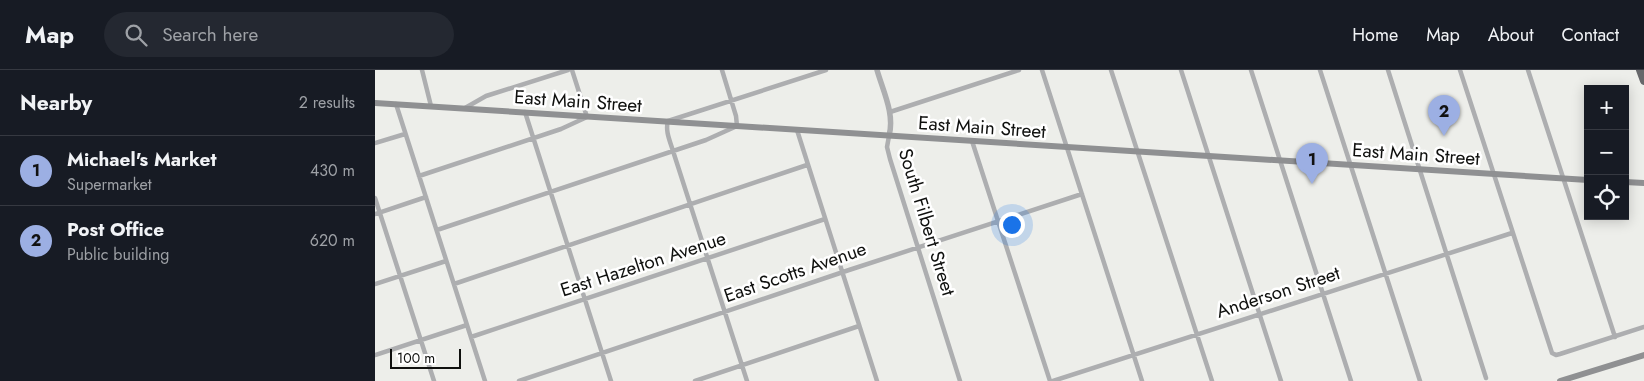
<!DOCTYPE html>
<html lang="en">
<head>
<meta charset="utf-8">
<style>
  :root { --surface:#171b24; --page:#242831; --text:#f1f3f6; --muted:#9ea1a6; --line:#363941; --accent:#9cafe3 }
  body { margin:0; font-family:Jost,sans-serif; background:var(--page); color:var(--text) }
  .controls { position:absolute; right:15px; top:15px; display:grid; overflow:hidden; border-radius:0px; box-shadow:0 2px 12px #0003 }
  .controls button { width:45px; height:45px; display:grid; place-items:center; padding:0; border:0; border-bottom:1px solid var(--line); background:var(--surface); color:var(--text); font:25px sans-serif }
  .scale { position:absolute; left:15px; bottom:12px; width:71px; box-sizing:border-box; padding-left:5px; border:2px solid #0f100e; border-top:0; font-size:14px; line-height:18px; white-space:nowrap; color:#0f100e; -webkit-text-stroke:4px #fff; paint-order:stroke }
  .you { position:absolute; left:636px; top:154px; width:18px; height:18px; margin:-12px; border:4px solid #fff; border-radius:50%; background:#1a73e8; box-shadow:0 0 0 8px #1a73e833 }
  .badge { display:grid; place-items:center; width:32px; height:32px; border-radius:50%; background:var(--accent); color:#111; font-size:16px; font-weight:700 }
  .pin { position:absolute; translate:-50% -41px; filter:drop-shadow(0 1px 2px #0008) }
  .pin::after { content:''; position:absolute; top:26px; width:18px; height:15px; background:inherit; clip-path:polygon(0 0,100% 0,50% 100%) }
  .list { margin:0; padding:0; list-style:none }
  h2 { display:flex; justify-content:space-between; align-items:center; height:65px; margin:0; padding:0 20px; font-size:21px }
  h2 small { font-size:16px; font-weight:400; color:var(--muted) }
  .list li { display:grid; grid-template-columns:32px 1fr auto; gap:15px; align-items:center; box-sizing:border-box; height:70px; padding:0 20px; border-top:1px solid var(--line) }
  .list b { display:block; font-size:19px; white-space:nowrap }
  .list p { margin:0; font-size:16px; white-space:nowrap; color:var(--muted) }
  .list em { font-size:16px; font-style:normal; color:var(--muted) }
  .icon { flex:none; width:28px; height:28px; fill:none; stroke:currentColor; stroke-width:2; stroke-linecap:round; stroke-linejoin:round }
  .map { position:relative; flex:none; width:1269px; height:311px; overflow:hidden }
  header { display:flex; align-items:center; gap:30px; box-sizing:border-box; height:70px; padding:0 25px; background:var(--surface); border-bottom:1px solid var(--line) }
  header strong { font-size:24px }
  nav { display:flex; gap:28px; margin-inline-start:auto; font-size:18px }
  .search { width:350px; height:45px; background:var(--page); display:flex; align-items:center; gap:12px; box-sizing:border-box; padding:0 18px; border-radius:28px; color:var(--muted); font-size:19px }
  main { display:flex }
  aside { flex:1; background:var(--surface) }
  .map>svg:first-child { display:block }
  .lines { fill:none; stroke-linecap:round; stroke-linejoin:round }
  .minor { stroke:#adaeb0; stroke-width:4.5 }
  .tertiary { stroke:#adaeb0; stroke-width:5.5 }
  .secondary { stroke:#8f9092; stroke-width:6 }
  .motorway { stroke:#66676a; stroke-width:8 }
  .labels { text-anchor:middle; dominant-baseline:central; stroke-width:5; stroke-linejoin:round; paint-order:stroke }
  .street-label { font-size:19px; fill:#0f100e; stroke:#fff }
</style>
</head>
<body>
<header>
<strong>Map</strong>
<div class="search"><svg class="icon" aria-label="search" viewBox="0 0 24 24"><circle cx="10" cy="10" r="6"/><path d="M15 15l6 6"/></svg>Search here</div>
<nav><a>Home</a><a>Map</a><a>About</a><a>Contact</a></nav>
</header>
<main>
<aside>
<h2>Nearby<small>2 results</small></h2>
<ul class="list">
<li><span class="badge">1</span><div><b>Michael's Market</b><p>Supermarket</p></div><em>430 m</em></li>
<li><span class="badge">2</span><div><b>Post Office</b><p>Public building</p></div><em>620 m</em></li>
</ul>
</aside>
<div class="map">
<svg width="1269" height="311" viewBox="0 0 1269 311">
  <rect width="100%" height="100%" fill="#edeeea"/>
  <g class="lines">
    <path class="minor" d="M47,0L56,36
      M667,0L767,311
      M736,0L837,311
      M806,0L906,311
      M876,0L976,311
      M945,0L1045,311
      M1013,0L1111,308
      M1085,0L1177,283L1181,285L1185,284L1269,257
      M1153,0L1240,267
      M21,34L110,311
      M90,38L111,26L193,0
      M150,42L236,311
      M515,42L644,0
      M422,60L502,311
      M514,66L512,77L515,89L585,311
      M597,71L675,311
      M0,73L30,64
      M44,106L186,59L212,47L197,0
      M0,128L59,311
      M0,144L51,127
      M62,160L331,70L362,56L361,46L347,0
      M0,214L71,191
      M79,214L432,95
      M96,267L450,149
      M0,285L92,255
      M144,311L474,200L707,124
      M320,311L484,256
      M372,311L298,81C295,71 290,61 293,51L451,0
      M678,311L1137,163"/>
    <path class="tertiary" d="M502,0C508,21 520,44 514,66"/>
    <path class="secondary" d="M0,33L1213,110
      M1250,112L1269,113
      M1185,311L1269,285"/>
    <path class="motorway" d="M1265,0L1269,11"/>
  </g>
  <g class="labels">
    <g class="street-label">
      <text transform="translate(203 31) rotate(4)">East Main Street</text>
      <text transform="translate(607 57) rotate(4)">East Main Street</text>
      <text transform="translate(1041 84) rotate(4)">East Main Street</text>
      <text transform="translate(552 152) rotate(73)">South Filbert Street</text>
      <text transform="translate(268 194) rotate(-18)">East Hazelton Avenue</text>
      <text transform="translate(420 202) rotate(-19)">East Scotts Avenue</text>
      <text transform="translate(903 222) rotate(-18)">Anderson Street</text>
    </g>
  </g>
</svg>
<div class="controls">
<button>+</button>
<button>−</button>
<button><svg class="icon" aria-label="locate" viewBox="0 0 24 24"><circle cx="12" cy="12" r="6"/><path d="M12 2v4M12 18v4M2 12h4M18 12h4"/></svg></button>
</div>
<div class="scale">100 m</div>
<div class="you"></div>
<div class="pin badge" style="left:937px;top:114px">1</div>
<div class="pin badge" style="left:1069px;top:66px">2</div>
</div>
</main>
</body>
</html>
